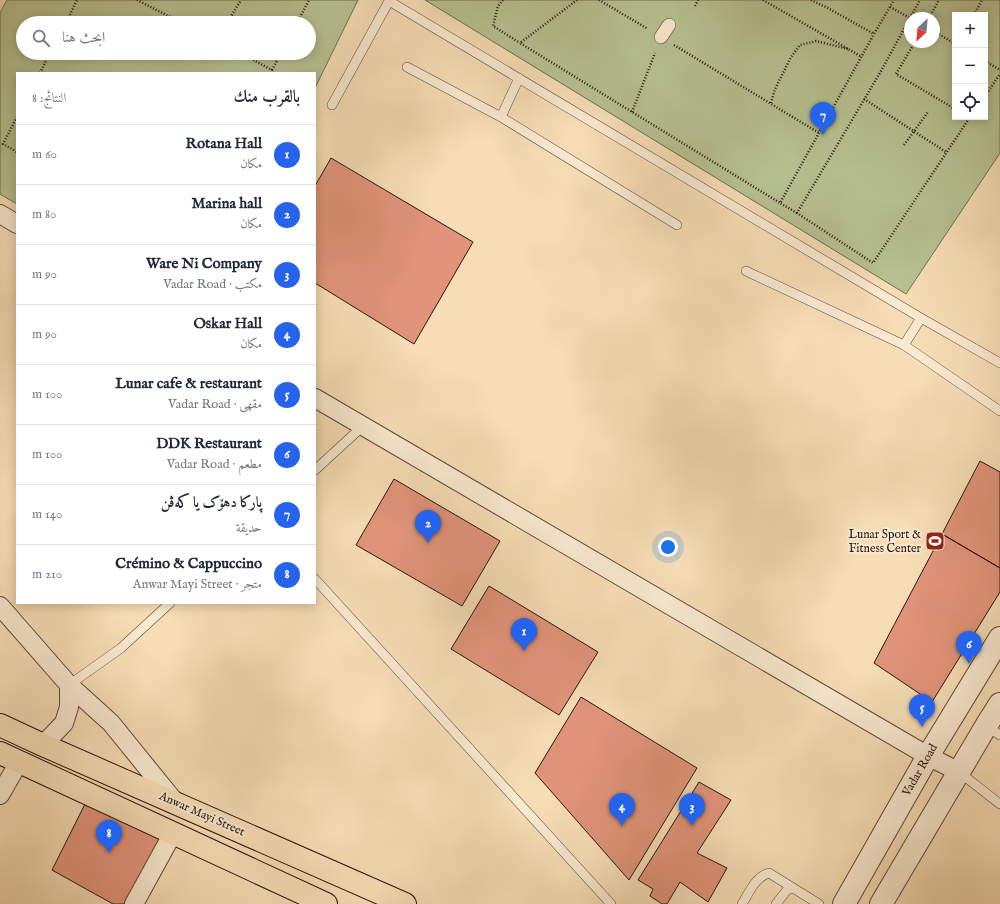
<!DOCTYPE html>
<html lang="ar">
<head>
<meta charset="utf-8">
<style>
  :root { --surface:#fff; --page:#f6f6f7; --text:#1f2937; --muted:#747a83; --line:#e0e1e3; --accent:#2563eb }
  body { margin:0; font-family:"IM FELL English",Amiri,serif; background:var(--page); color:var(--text); direction:rtl }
  .controls { position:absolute; right:12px; top:12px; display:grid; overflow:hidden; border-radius:0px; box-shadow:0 2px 10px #0003 }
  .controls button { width:36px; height:36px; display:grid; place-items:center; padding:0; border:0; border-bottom:1px solid var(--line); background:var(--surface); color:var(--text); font:20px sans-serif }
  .compass { position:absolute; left:904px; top:12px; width:36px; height:36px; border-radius:50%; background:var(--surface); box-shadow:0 2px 10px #0003; rotate:206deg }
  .you { position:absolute; left:668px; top:547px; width:14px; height:14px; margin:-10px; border:3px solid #fff; border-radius:50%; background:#1a73e8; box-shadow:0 0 0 6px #1a73e833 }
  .badge { display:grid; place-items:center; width:26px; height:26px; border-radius:50%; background:var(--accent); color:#fff; font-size:13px; font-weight:700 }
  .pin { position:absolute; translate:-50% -33px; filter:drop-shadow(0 1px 2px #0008) }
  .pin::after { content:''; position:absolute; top:21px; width:14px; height:12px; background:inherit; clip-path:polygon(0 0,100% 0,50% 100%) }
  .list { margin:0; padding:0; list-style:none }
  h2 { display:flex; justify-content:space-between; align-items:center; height:52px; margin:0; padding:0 16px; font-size:17px }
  h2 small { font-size:13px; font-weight:400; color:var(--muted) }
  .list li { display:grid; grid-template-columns:26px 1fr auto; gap:12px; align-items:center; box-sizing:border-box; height:60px; padding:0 16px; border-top:1px solid var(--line) }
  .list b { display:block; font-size:15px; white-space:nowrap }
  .list p { margin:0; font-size:13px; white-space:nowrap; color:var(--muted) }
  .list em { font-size:13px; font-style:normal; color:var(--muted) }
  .icon { flex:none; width:22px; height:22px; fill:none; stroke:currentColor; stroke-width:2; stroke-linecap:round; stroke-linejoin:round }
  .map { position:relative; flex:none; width:1000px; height:904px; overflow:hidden; direction:ltr }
  .search { position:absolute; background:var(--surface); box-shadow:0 2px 10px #0003; left:16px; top:16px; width:300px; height:44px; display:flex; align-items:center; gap:10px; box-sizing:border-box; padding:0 14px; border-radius:22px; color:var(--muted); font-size:15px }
  .panel { position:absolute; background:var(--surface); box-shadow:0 2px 10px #0003; left:16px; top:72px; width:300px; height:532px; border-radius:0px; direction:rtl }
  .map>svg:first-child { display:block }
  .green { fill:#b7c292; stroke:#706c50; fill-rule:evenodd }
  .building { fill:#e1947a; stroke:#28150e }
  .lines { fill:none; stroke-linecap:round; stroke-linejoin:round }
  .service-casing { stroke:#5c4738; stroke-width:10 }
  .pedestrian-casing { stroke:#5c4738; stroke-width:14 }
  .minor-casing { stroke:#5c4738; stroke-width:20 }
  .tertiary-casing { stroke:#5c4738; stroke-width:24 }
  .primary-casing { stroke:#28150e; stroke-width:24 }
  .path { stroke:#28150e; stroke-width:2.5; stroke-dasharray:1 2; stroke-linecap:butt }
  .service { stroke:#f9e9cf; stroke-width:9 }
  .pedestrian { stroke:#f9e9cf; stroke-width:13 }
  .minor { stroke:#f9e9cf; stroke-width:18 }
  .tertiary { stroke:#f9e9cf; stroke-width:22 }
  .primary { stroke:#f6ddb5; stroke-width:22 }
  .labels { text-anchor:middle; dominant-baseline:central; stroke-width:4; stroke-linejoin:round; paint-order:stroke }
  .poi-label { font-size:12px; fill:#28150e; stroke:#f9e9cf; text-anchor:end }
  .street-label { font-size:12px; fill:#28150e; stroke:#f9e9cf }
</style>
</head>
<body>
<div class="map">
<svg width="1000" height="904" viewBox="0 0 1000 904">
  <rect width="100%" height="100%" fill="#f6ddb5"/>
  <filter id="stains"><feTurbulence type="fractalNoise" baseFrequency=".005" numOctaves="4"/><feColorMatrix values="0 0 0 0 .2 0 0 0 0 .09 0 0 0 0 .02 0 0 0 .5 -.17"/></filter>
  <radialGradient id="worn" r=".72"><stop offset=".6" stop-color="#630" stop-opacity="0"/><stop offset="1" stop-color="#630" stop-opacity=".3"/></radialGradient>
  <path class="green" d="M7,0H358L315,88V73H17V204L0,194V13ZM23,23H309V53H23Z
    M425,0H1000V153L906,294ZM955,15H985V117H955ZM910,18H934V42H910Z"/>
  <path class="building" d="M331,158L473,242L414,344L315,283V186Z
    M980,461L1000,472V568L942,534Z
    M394,479L500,541L462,606L356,545Z
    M942,534L1000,568V592L932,702L874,663Z
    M489,586L598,652L559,715L451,649Z
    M581,697L697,768L629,880L535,773Z
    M699,782L731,800L697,853L727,868L708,902L680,882L667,904H662L650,896L653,889L638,880Z
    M87,800L167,836L127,904H113L52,870Z"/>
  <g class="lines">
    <defs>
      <path id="service" d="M407,67L501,117L677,225
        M332,105L389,1L921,318L1000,363
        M501,117L519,78
        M746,271L904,345L1000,411
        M904,345L921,318
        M315,470L363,426
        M315,579L611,904
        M69,685L121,648L170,603
        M986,726L1000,735
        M959,772L1000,804
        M742,904C749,893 755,877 769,873L819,904
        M776,904L787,890L793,888"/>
      <path id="pedestrian" d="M661,37L669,25"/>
      <path id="minor" d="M0,214L17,224
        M315,398L928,756L959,772
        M0,606L69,685L111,723L175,802
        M43,745L64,723L69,707V685
        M0,795L19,762
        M134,904L173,833"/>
      <path id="tertiary" d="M844,904L928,756L1000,638
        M881,904L986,726L1000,704"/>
      <path id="primary" d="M0,725L43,745L405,904
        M0,753L326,904"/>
    </defs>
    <use href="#service" class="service-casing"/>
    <use href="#pedestrian" class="pedestrian-casing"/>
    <use href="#minor" class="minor-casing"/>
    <use href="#tertiary" class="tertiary-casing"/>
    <use href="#primary" class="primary-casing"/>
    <path class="path" d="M137,0L182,23
      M503,0L498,6L493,26L520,43
      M577,0L520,43L780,203
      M599,0L648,29
      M763,0L862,57
      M811,0L828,8L874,34L894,0
      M695,6L698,0
      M890,7L910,18
      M974,15L982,0
      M910,18L881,71L797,213L873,263L970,117
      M910,18L920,0
      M929,18L939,0
      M66,23L77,0
      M227,23L241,0
      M297,23L309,0
      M934,31L955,44
      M915,42L896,74L955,109
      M674,45L819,133
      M240,53L272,70L271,73
      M985,61L1000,70
      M272,70L281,53
      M40,73L50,53
      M985,96L1000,74
      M864,99L946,152
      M771,103L775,89L791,57L800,45L816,41L848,49
      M632,112L655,53
      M17,117L3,144L17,152
      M904,145L928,112
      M797,213L780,203L874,34"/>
    <use href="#service" class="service"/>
    <use href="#pedestrian" class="pedestrian"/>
    <use href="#minor" class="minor"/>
    <use href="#tertiary" class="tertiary"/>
    <use href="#primary" class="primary"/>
  </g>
  <defs>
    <symbol id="stadium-square" viewBox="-11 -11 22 22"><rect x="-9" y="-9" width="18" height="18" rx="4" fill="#8f2418" stroke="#f9e9cf"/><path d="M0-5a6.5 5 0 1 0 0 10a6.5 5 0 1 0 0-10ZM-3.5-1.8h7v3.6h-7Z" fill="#fff"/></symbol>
  </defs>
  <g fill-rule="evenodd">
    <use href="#stadium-square" x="924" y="530" width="22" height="22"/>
  </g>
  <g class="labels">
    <g class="poi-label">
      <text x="921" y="534">Lunar Sport &amp;<tspan x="921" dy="14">Fitness Center</tspan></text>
    </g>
    <g class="street-label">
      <text transform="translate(920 770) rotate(-60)">Vadar Road</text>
      <text transform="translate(202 814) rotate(24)">Anwar Mayi Street</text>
    </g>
  </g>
  <rect width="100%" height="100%" filter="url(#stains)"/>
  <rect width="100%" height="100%" fill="url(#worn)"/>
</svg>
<div class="controls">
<button>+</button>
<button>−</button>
<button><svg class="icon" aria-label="locate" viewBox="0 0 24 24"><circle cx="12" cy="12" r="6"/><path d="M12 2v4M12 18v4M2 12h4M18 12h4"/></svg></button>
</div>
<svg class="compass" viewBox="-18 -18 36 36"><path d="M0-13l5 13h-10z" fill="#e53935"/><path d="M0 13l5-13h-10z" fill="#747a83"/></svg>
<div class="you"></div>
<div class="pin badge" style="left:524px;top:651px">1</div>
<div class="pin badge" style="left:428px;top:543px">2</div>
<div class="pin badge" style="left:692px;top:826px">3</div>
<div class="pin badge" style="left:622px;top:826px">4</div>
<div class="pin badge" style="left:922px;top:727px">5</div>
<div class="pin badge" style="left:969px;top:664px">6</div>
<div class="pin badge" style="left:823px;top:135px">7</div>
<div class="pin badge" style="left:109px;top:853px">8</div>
<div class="search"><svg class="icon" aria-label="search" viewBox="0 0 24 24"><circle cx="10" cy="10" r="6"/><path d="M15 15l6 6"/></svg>ابحث هنا</div>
<section class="panel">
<h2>بالقرب منك<small>النتائج: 8</small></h2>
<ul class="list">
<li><span class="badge">1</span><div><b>Rotana Hall</b><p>مكان</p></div><em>60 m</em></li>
<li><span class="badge">2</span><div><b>Marina hall</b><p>مكان</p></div><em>80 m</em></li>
<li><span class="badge">3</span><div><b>Ware Ni Company</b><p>مكتب · Vadar Road</p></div><em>90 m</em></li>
<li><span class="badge">4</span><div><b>Oskar Hall</b><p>مكان</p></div><em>90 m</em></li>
<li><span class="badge">5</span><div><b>Lunar cafe &amp; restaurant</b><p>مقهى · Vadar Road</p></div><em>100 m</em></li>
<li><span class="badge">6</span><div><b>DDK Restaurant</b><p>مطعم · Vadar Road</p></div><em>100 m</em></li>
<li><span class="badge">7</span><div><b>پاركا دهۆک يا كەڤن</b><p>حديقة</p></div><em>140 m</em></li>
<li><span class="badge">8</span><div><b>Crémino &amp; Cappuccino</b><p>متجر · Anwar Mayi Street</p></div><em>210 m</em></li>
</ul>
</section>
</div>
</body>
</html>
